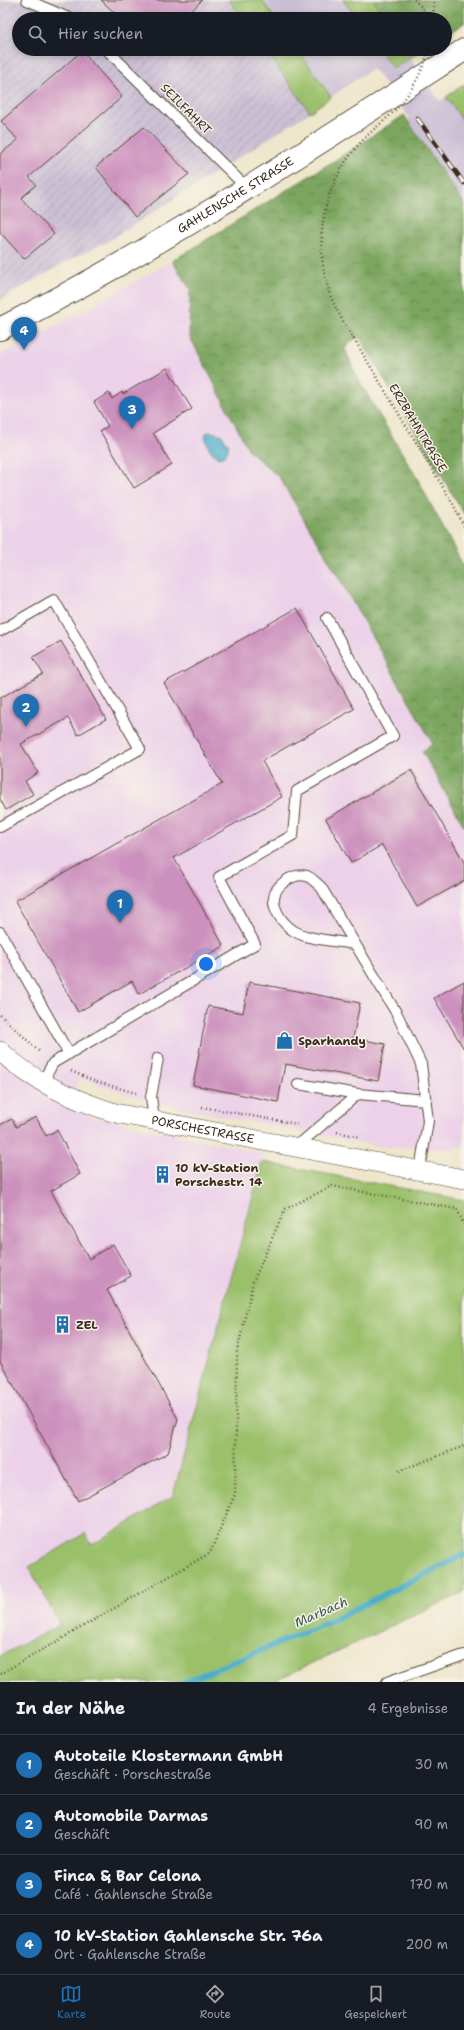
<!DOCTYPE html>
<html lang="de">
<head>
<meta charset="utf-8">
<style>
  :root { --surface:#171b24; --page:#20242c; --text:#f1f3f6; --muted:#9ea1a6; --line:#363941; --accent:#1f6fb2 }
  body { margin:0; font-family:"Shantell Sans",sans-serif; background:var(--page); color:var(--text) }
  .you { position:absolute; left:206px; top:964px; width:14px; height:14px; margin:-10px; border:3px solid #fff; border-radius:50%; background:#1a73e8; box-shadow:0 0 0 6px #1a73e833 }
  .badge { display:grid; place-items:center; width:26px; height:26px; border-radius:50%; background:var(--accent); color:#fff; font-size:13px; font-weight:700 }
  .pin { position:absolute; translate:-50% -33px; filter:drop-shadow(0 1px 2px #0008) }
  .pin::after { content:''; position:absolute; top:21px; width:14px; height:12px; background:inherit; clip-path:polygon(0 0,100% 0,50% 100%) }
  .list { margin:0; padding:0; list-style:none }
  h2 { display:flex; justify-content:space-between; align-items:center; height:52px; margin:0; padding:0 16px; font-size:17px }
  h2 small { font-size:13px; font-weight:400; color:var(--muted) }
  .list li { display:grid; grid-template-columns:26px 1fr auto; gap:12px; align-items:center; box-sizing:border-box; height:60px; padding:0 16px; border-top:1px solid var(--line) }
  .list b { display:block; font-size:15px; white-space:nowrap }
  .list p { margin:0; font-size:13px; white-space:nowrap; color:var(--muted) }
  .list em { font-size:13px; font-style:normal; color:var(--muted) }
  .icon { flex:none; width:22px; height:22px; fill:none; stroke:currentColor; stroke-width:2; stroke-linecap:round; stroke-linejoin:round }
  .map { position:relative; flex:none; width:464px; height:1682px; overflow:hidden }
  .search { position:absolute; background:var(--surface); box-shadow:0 2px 6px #0003; left:12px; right:12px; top:12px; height:44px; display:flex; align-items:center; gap:10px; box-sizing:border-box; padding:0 14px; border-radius:22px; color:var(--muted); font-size:15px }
  .sheet { height:292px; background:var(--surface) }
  nav { display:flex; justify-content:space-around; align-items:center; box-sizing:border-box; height:56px; border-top:1px solid var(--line); background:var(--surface); font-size:11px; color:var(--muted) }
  nav a { display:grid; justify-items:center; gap:2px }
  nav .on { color:var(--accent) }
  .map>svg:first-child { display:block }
  .built { fill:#ecd1e9 }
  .industrial { fill:url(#industrial-furrows) }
  .railway { fill:#cbbfd4 }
  .green { fill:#9ac06b; stroke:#6a7544 }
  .forest { fill:url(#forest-crowns); stroke:#5b683e }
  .water { fill:#48adc7; stroke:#426c72 }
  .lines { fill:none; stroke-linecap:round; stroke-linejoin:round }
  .stream { stroke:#48adc7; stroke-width:6 }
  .building { fill:#cc90be }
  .service-casing { stroke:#564638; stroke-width:12 }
  .minor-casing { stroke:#564638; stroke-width:20 }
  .tertiary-casing { stroke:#564638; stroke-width:24 }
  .path { stroke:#564638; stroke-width:2.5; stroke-dasharray:1 3; stroke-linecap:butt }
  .service { stroke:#fff; stroke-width:10 }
  .minor { stroke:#fff; stroke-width:19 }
  .tertiary { stroke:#fff; stroke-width:22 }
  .rail-casing { stroke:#3b2a1e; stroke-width:4.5 }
  .rail { stroke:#f7f3e8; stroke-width:3; stroke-dasharray:9; stroke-linecap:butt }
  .path-bridge { stroke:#564638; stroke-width:2.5; stroke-dasharray:1 3; stroke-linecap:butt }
  .labels { text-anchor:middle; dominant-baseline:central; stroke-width:3; stroke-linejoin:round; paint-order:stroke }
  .street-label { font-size:12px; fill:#3b2a1e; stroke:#f7f3e8 }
  .poi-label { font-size:12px; font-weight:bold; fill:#3b2a1e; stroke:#f7f3e8; text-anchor:start }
  .water-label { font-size:13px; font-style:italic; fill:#405859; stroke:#f7f3e8 }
</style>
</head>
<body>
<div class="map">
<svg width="464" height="1682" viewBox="0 0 464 1682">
  <defs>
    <pattern id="industrial-furrows" width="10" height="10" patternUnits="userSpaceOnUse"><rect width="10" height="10" fill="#cbbfd4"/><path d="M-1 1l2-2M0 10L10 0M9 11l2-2" fill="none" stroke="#afa4b6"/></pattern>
    <pattern id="forest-crowns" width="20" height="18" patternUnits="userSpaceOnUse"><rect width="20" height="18" fill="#7ba65f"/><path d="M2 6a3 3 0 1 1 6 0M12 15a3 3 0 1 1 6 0" fill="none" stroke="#66874e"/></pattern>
  </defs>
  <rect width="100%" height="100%" fill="#f7f3e8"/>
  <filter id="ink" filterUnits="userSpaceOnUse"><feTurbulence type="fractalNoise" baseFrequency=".025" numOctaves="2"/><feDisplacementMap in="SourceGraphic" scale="8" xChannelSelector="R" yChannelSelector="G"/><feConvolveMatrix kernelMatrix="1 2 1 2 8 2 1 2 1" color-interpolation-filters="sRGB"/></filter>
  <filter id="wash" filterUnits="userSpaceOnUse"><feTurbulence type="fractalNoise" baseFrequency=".012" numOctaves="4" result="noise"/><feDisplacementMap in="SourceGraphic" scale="16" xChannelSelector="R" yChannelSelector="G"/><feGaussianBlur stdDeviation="0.9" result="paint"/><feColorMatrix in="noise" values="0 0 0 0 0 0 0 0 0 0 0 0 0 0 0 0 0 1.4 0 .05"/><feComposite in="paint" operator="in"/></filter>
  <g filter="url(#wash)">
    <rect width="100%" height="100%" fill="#eee6cb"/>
    <path class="built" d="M172,261L190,289L189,335L207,372L249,451L279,477L335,571L433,745L423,751L464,826V1145L454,1149L383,1147L180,1108L130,1095L78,1079L71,1109L89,1116L264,1153L173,1496L91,1545L85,1533L30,1567L60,1625L0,1656V355L89,308Z"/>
    <path class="industrial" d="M0,0H229L243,19H19V49H265L310,112L105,243L75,257L0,300Z"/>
    <path class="railway" d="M262,0H373L385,19H275Z
      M297,49H404L440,101L446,97L464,122V204L409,121V117L376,72L371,69L331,97Z"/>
    <path class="green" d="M229,0H262L275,19H243Z
      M343,0H464V23L445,35V19H358Z
      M265,49H297L331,97L310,112Z
      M379,49H424L393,69Z
      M464,84V122L446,97Z
      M262,1162L464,1200V1592L272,1682H0V1656L60,1625L29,1567L85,1533L92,1545L173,1496Z"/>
    <path class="forest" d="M373,0H464V23L445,35V19H385Z
      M404,115L464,204V514L359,337L350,342L345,349L358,379L417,478L464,567V826L422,751L433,744L335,571L279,477L249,451L189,335L190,289L172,261L340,157Z"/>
    <path class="water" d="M210,432L221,434L228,444C230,452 225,457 218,458C211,453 203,441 206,433Z"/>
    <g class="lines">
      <path class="stream" d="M185,1682L329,1622L464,1555"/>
    </g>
    <g id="blocks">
      <path class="building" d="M101,0H202L184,19H121Z
        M82,51L122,97L29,177L36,185L21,198L54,234L24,259L0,232V154L18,140L1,121Z
        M144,127L189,174L135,217L96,167Z
        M167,368L192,409L153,433L172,465L134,488L100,431L108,426L94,402L109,393L112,399L122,392L123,394Z
        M297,608L354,709L262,761L282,797L174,858L224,946L139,994L132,981L78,1012L15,901L222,784L164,683Z
        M61,641L106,719L78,735L68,718L21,744L38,773L25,781L33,794L6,810L0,799V698L43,674L33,657Z
        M411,770L464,862V881L417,907L382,845L351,863L326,819Z
        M464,981V1049L434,998Z
        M249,982L360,1003L353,1038L385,1044L378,1081L285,1064L278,1102L193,1085L208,1006L243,1013Z
        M36,1117L46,1136L57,1130L80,1174L51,1191L89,1259L113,1244L131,1276L107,1290L178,1419L168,1453L78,1501L0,1361V1125L12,1119L16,1127Z"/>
    </g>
  </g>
  <g filter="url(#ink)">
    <use href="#blocks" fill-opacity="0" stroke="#564638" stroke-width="1"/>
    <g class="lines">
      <defs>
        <path id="service" d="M27,0L71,19
          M106,49L247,188
          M0,631L54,600L140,749L0,827
          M0,932L69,1054
          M354,944C337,941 308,940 294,931C283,924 273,910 274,898C275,885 294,872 307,876C312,878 317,884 321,887L397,1014L421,1064L428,1121L420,1169
          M42,1083L53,1063L255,944L219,877L293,835L297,791L393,736L327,618
          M358,1094L426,1100
          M154,1120L151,1097L158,1058
          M296,1147L358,1094L298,1084
          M387,1682L464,1655"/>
        <g id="minor">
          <path id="s1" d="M0,1051C33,1082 72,1099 115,1113L464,1179"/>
        </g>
        <g id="tertiary">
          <path id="s2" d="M0,329C161,247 312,148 464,50"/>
        </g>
      </defs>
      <use href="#service" class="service-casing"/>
      <use href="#minor" class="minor-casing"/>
      <use href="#tertiary" class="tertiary-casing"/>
      <path class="path" d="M414,0L425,10L417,19
        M433,19L434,0
        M438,19L441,17L443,19
        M445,23L450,32
        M354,339L453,504L464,526
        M0,1015L41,1053
        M71,1071L94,1081L136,1093
        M202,1107L297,1124
        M337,1132L360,1137
        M399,1471L464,1446
        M0,1674L210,1553L235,1494L237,1352L253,1282L285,1209L332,1186L457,1209L464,1225"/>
      <use href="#service" class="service"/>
      <use href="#minor" class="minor"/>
      <use href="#tertiary" class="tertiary"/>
      <defs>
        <path id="rail" d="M417,118L464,183"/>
      </defs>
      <use href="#rail" class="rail-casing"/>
      <use href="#rail" class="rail"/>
      <path class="path-bridge" d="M354,339C345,324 334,308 329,291C312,239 324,181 362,141C371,131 382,123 391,114C410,96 422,73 429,49"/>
    </g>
  </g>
  <defs>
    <symbol id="shop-bare" viewBox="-9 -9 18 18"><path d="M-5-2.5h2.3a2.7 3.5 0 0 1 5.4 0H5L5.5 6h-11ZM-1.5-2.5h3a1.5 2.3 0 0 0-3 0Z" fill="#1f6fb2" stroke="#f7f3e8" stroke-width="2.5" paint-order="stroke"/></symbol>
    <symbol id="building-bare" viewBox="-9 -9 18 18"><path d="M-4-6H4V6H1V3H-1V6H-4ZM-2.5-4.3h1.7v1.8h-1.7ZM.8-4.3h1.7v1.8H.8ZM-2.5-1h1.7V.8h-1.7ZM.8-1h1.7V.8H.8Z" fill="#1f6fb2" stroke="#f7f3e8" stroke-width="2.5" paint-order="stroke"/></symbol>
  </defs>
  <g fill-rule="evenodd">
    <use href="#shop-bare" x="272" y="1028" width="25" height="25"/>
    <use href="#building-bare" x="150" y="1162" width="25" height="25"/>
    <use href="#building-bare" x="50" y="1312" width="25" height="25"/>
  </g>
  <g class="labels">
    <g class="street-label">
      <text transform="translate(186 109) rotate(45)">SEILFAHRT</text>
      <text stroke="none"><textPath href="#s2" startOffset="271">GAHLENSCHE STRASSE</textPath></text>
      <text transform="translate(418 428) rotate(59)">ERZBAHNTRASSE</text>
      <text stroke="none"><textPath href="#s1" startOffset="221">PORSCHESTRASSE</textPath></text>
    </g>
    <g class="poi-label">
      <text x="298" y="1041">Sparhandy</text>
      <text x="175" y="1168">10 kV-Station<tspan x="175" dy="14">Porschestr. 14</tspan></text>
      <text x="76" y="1325">ZEL</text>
    </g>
    <g class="water-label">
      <text transform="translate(321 1612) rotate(-24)">Marbach</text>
    </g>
  </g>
</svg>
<div class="you"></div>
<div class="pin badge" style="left:120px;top:923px">1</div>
<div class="pin badge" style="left:26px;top:727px">2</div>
<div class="pin badge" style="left:132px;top:429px">3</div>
<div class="pin badge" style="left:24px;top:350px">4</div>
<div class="search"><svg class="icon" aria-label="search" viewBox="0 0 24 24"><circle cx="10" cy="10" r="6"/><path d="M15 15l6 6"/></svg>Hier suchen</div>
</div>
<section class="sheet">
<h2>In der Nähe<small>4 Ergebnisse</small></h2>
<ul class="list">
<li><span class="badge">1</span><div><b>Autoteile Klostermann GmbH</b><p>Geschäft · Porschestraße</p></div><em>30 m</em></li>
<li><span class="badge">2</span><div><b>Automobile Darmas</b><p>Geschäft</p></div><em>90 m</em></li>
<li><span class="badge">3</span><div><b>Finca &amp; Bar Celona</b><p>Café · Gahlensche Straße</p></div><em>170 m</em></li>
<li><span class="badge">4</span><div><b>10 kV-Station Gahlensche Str. 76a</b><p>Ort · Gahlensche Straße</p></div><em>200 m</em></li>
</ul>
</section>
<nav>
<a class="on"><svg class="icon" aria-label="map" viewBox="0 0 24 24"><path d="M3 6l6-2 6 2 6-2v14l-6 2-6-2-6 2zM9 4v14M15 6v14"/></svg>Karte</a>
<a><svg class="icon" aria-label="directions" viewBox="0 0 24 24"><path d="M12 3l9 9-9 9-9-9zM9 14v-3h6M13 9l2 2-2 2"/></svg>Route</a>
<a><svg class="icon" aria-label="saved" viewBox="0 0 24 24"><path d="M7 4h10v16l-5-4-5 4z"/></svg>Gespeichert</a>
</nav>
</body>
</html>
